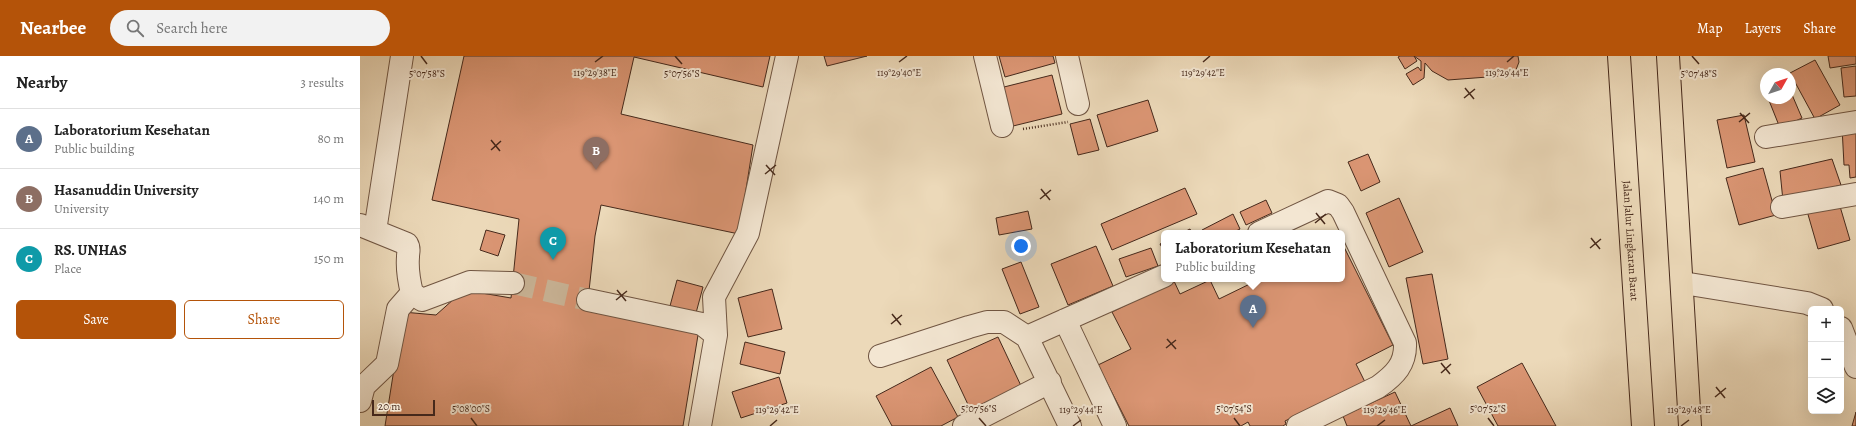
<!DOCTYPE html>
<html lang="en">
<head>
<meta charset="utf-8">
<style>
  :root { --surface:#fff; --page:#f2f2f2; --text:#222; --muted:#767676; --line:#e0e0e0; --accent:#b45309 }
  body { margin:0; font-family:Alegreya,serif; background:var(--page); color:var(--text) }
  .controls { position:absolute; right:12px; bottom:12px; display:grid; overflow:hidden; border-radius:6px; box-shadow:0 4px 16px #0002 }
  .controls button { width:36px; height:36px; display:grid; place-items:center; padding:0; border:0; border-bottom:1px solid var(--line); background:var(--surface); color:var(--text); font:20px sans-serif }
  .compass { position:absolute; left:1400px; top:12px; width:36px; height:36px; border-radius:50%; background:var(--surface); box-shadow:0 4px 16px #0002; rotate:50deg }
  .scale { position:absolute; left:12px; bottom:10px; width:63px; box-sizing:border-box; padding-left:4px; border:2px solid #46291b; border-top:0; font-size:11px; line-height:14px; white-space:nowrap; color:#46291b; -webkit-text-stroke:3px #f3e6d2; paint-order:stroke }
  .you { position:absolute; left:661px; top:190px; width:14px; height:14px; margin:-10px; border:3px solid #fff; border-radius:50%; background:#1a73e8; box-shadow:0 0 0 6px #1a73e833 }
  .badge { display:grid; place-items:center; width:26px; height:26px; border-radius:50%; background:var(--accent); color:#fff; font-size:13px; font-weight:700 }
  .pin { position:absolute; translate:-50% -33px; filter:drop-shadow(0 1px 2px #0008) }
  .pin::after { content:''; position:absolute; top:21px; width:14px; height:12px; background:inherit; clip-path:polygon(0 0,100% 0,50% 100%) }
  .popup { position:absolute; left:801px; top:174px; width:184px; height:52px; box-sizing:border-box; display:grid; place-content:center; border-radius:6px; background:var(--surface); filter:drop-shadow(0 1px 3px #0005); font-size:13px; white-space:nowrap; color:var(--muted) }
  .popup b { font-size:15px; color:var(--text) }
  .popup::after { content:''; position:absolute; left:50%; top:100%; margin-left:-8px; border:8px solid transparent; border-top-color:var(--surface) }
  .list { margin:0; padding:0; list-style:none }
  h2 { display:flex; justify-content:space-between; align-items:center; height:52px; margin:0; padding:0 16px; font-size:17px }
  h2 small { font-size:13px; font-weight:400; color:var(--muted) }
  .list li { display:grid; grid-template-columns:26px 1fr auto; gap:12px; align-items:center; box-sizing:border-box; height:60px; padding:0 16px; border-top:1px solid var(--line) }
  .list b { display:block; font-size:15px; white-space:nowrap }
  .list p { margin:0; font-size:13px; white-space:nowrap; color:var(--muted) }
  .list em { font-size:13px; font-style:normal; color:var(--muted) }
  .actions { display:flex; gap:8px; padding:12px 16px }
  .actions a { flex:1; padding:9px 0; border:1px solid var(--accent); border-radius:6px; text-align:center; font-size:14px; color:var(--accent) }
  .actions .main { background:var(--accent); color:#fff }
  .icon { flex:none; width:22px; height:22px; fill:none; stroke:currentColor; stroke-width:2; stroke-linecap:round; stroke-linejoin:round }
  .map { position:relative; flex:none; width:1496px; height:370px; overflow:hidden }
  header { display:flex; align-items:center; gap:24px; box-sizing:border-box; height:56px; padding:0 20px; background:var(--accent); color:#fff }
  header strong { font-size:19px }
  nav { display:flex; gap:22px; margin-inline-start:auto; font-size:14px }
  .search { width:280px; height:36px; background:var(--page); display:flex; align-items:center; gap:10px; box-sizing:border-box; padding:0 14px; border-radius:22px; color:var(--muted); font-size:15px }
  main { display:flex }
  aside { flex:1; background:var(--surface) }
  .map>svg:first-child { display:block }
  .building { fill:#da9573; stroke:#46291b }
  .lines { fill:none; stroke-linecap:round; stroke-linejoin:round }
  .minor-tunnel { stroke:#cbb699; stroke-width:22; stroke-dasharray:22 11; stroke-linecap:butt }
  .minor-casing { stroke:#705542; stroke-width:24 }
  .major-casing { stroke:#46291b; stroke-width:24 }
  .path { stroke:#46291b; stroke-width:2.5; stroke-dasharray:1 2; stroke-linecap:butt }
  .minor { stroke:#f3e6d2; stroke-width:22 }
  .major { stroke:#ecd9b9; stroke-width:22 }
  .ticks { fill:none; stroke:#46291b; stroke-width:1.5 }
  .labels { text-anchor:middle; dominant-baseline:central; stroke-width:4; stroke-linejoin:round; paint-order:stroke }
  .street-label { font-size:11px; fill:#46291b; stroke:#f3e6d2 }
  .ticks-label { font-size:10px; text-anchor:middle; fill:#46291b; stroke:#f3e6d2; stroke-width:4; stroke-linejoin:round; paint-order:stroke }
</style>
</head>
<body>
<header>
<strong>Nearbee</strong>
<div class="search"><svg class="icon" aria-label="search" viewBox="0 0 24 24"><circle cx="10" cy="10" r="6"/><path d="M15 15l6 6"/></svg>Search here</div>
<nav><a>Map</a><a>Layers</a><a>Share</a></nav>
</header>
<main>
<aside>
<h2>Nearby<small>3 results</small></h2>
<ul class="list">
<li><span class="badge" style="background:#5c6f8a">A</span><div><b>Laboratorium Kesehatan</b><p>Public building</p></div><em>80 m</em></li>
<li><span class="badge" style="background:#8d6e63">B</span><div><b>Hasanuddin University</b><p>University</p></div><em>140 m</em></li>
<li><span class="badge" style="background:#0f9aa8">C</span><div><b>RS. UNHAS</b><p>Place</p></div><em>150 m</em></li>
</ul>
<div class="actions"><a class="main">Save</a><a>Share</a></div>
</aside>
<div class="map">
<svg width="1496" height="370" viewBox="0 0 1496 370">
  <rect width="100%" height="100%" fill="#ecd9b9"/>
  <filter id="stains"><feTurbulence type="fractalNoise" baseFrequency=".005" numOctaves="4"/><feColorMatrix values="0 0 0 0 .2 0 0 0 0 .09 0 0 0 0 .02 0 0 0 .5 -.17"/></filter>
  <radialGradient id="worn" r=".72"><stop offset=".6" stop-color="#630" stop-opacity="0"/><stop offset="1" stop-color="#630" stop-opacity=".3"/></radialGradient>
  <path class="building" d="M104,0H410L403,31L274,1L261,58L393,89L379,178L241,149L235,180L228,244L339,273L323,370H25L43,256L76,259L104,234L151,242L159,163L72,144Z
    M464,0H507L467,10Z
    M639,0H693L695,7L645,21Z
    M1040,0H1054L1057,5L1045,13L1038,1Z
    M1054,0H1158L1159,6L1154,19L1088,24L1072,15L1065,7L1064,22L1053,29L1046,18L1058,11L1061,15V5Z
    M1468,0H1496V8L1470,12Z
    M1455,4L1480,49L1455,63L1430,17Z
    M1496,10V40L1484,41L1481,12Z
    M692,19L702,58L645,72L636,33Z
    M1430,34L1442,62L1420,72L1408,42H1430Z
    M788,44L798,75L747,91L737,59Z
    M1384,59L1395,106L1367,112L1357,64Z
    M730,63L739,94L718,99L710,68Z
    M1482,71H1496V121L1490,122L1489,109H1484Z
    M1008,98L1020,126L1001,135L988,106Z
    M1472,103L1481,129L1423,145L1420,115Z
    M1403,112L1416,159L1379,169L1366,122Z
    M825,132L837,158L752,194L741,168Z
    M1039,142L1063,196L1029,211L1006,157Z
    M906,144L912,157L886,169L880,156Z
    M1479,147L1490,184L1458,193L1447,155Z
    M668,155L672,173L639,179L636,162Z
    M873,158L880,173L872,177H843L842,174Z
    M830,173L832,177H822Z
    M126,174L145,179L138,200L120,194Z
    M804,186V195L800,188Z
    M982,187L1033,289L996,308L1005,326L925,365L926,368L923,370H890L888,366L881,370H769L738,309L771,293L752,256L814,225L820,238L850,224L859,243L900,223H982Z
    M736,190L753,230L708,249L691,208Z
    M791,192L798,210L766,221L759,203Z
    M661,206L679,251L660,258L642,213Z
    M1072,218L1088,303L1063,308L1046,222Z
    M317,224L343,231L336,257L310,250Z
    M412,233L422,273L388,281L378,242Z
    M638,281L663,334L612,357L587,304Z
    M385,286L425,296L420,318L380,308Z
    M1162,307L1196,370H1138L1117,331Z
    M571,311L598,361L581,370H532L516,340Z
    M419,321L427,347L381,362L372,336Z
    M1035,336L1051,370H987L983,360Z
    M1090,352L1098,370H1051Z
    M1496,356V370H1492Z"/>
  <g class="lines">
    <path class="minor-tunnel" d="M153,227L228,244"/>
    <defs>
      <path id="minor" d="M625,0L642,70
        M707,0L718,48
        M1406,81L1496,66
        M1422,151L1496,138
        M0,169L47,188C50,193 48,195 48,201C47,213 49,225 52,237L62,244L110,226L153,227
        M15,175L42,0
        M899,177L968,145L978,149L983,156L1045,287C1046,308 1035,319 1018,331L938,370
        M1323,227L1447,247L1462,253
        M228,244L342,268L356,279L340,370
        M705,264L755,370
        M1481,272L1496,311
        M356,279L354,241L388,177L427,0
        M667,281L804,220
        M520,300L609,271L627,266H644L667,281L710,370
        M0,345L4,330L27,308L38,253L52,237
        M604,370L690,326"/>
      <g id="major">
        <path id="s1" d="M1259,0L1283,370"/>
        <path d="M1308,0L1330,370"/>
      </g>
    </defs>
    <use href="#minor" class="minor-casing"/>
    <use href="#major" class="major-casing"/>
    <path class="path" d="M663,73L708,66"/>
    <use href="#minor" class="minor"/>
    <use href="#major" class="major"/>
  </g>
  <path class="ticks" d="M61,0L67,8M315,0L322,8M1332,0L1339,8M235,6L243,0M539,6L547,0M843,6L850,0M1147,6L1154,0M1105,32L1114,43M1104,42L1115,33M1380,57L1389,67M1379,66L1390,57M131,84L140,95M131,94L141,85M406,109L415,119M405,118L416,109M681,133L690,144M680,143L691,134M956,157L965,168M955,167L966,158M1231,182L1240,193M1230,192L1241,183M257,234L266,245M256,244L267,235M532,258L541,269M531,268L542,259M807,283L816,293M806,292L816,284M1081,307L1090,318M1081,317L1091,308M1356,331L1365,342M1355,341L1366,332M111,362L117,370M619,362L626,370M874,362L880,370M1128,362L1134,370M410,370L417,364M713,370L721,364M1017,370L1025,364M1321,370L1329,364"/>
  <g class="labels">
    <g class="street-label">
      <text stroke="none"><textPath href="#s1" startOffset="185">Jalan Jalur Lingkaran Barat</textPath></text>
    </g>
  </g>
  <g class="ticks-label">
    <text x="235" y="20">119°29'38"E</text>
    <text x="539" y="20">119°29'40"E</text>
    <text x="843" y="20">119°29'42"E</text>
    <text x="1147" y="20">119°29'44"E</text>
    <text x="1339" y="21">5°07'48"S</text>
    <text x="67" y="21">5°07'58"S</text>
    <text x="322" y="21">5°07'56"S</text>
    <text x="111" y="356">5°08'00"S</text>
    <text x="619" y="356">5°07'56"S</text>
    <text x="874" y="356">5°07'54"S</text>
    <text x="1128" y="356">5°07'52"S</text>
    <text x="417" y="357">119°29'42"E</text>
    <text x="721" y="357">119°29'44"E</text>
    <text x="1025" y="357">119°29'46"E</text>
    <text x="1329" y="357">119°29'48"E</text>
  </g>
  <rect width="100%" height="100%" filter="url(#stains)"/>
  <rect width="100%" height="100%" fill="url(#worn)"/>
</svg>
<div class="controls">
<button>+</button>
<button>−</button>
<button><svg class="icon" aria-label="layers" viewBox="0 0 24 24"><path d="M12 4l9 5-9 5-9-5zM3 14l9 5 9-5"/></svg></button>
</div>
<svg class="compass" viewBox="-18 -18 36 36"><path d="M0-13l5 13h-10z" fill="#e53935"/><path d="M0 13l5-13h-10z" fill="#767676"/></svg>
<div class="scale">20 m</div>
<div class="you"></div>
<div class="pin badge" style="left:893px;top:272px;background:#5c6f8a">A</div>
<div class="popup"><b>Laboratorium Kesehatan</b>Public building</div>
<div class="pin badge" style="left:236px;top:114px;background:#8d6e63">B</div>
<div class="pin badge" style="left:193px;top:204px;background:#0f9aa8">C</div>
</div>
</main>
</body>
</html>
